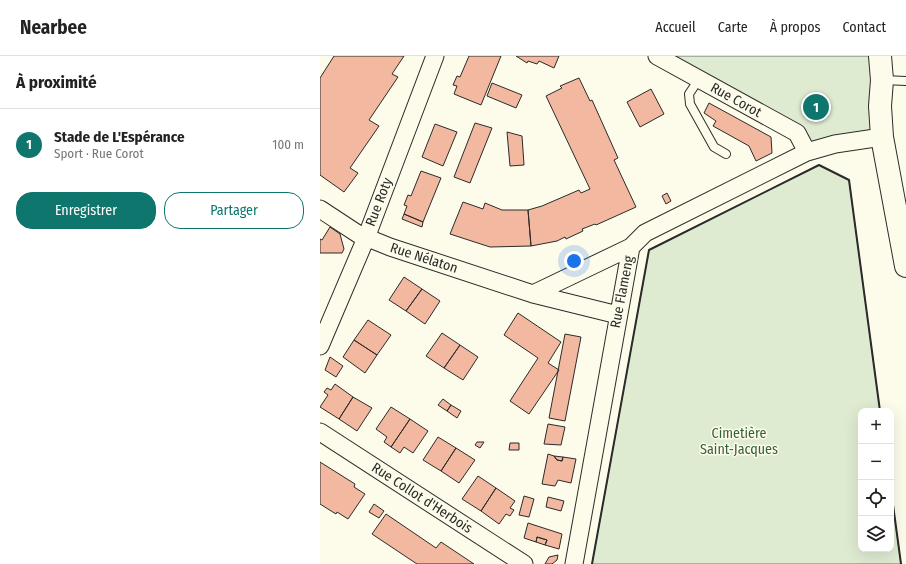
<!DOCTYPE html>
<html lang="fr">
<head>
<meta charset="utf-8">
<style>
  :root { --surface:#fff; --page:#f6f6f6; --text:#222; --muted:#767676; --line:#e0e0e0; --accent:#0f766e }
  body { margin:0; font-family:"Fira Sans Condensed",sans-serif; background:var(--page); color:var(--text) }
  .controls { position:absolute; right:12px; bottom:12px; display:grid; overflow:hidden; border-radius:8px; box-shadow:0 4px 16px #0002 }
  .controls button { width:36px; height:36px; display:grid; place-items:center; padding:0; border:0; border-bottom:1px solid var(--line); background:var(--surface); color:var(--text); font:20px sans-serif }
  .you { position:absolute; left:254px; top:205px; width:14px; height:14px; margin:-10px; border:3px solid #fff; border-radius:50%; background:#1a73e8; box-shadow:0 0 0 6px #1a73e833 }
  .badge { display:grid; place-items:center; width:26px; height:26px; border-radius:50%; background:var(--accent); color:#fff; font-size:13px; font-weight:700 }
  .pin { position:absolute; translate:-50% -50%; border:2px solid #fff; box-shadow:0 1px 4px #0006 }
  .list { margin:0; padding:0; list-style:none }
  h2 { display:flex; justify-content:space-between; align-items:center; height:52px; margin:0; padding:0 16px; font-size:17px }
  h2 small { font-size:13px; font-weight:400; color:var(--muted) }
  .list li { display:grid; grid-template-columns:26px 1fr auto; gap:12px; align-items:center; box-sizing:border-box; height:72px; padding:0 16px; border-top:1px solid var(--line) }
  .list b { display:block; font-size:15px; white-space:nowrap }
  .list p { margin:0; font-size:13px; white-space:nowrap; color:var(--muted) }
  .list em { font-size:13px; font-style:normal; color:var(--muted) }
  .actions { display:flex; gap:8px; padding:12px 16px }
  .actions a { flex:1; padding:9px 0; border:1px solid var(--accent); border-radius:16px; text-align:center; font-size:14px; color:var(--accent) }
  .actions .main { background:var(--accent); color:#fff }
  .icon { flex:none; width:22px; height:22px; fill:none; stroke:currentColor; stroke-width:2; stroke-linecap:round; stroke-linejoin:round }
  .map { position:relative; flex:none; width:586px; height:508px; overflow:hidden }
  header { display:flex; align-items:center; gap:24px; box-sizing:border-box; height:56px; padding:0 20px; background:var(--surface); border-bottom:1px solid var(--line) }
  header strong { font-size:19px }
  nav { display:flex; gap:22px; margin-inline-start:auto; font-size:14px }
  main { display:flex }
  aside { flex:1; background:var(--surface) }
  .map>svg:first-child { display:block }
  .green { fill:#deebd1; stroke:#74746e }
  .building { fill:#f2b8a0; stroke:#2b2b2b }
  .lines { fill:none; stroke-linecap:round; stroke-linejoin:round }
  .lane-casing { stroke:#2b2b2b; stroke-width:10 }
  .street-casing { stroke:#2b2b2b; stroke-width:19 }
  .secondary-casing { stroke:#2b2b2b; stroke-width:24 }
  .lane { stroke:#fdfbea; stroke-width:8 }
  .street { stroke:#fdfbea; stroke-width:17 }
  .secondary { stroke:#fdfbea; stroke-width:22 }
  .wall { stroke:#2b2b2b; stroke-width:2 }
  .labels { text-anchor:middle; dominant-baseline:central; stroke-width:3; stroke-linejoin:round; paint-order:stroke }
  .street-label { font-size:14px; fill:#2b2b2b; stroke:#fdfbea }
  .park-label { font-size:14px; fill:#34623c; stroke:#fdfbea }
</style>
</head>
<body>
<header>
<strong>Nearbee</strong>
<nav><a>Accueil</a><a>Carte</a><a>À propos</a><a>Contact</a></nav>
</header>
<main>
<aside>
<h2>À proximité<small></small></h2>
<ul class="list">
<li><span class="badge">1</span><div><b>Stade de L'Espérance</b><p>Sport · Rue Corot</p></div><em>100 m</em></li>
</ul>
<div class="actions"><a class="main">Enregistrer</a><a>Partager</a></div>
</aside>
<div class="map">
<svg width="586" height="508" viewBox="0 0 586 508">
  <rect width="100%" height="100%" fill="#fdfbea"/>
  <path class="green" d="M337,0H566L562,81L487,96L477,77Z
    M499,109L529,124L560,355H541V493H571V434L581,508H272L329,194Z"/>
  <path class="building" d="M14,0H84L72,18L78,21L49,64L59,70L30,112L38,117L24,136L0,119V22Z
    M149,0H181L161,49L134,38L137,30L133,29L137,20L140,21Z
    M196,0H239L234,12L219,5L217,8L208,5L207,7Z
    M259,22L270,45L272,44L298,102L294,104L316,151L276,169L275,168L262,173L263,175L246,183L245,181L237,185L211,190L208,154L222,150L259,134L261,137L270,133L226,40L242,32L240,30Z
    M172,27L202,39L196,52L167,40Z
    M331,33L344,58L320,71L307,46Z
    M389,47L451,81L452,97L436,105L429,90L393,70L396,65L384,57Z
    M155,67L172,72L150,127L134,121Z
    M115,68L137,76L123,110L102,101Z
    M187,76L202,80L204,109L190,110Z
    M101,115L121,122L103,166L84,158L87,150L84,149L88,139L91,140Z
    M347,137L351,145L346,148L342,140Z
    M143,146L163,153L165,147L182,154H208L211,190L170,191L130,178Z
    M84,158L103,166L102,171L82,163Z
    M10,171L20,178L24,193L22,197H0V183L2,184Z
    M84,221L102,233L86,255L69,244Z
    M102,233L120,245L105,268L86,255Z
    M198,257L241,286L228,307L239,314L209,358L190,345L218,302L184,279Z
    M48,264L71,279L57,299L34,284Z
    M122,277L140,289L124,312L106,300Z
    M245,278L261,281L245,365L229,362Z
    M34,284L57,299L45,317L23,301Z
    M140,289L158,301L143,324L124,312Z
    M10,301L23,310L16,321L5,314Z
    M15,328L33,341L19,363L0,351L8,339L4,336L7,332L11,334Z
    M33,341L52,352L37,375L19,363Z
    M123,343L131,349L127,355L118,349Z
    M131,349L141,355L137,362L127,355Z
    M71,351L90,363L71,391L64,386L67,381L56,373Z
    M90,363L108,375L93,397L84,391L80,397L71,391Z
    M228,368L245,371L241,389L224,388Z
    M118,381L136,392L121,415L103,404Z
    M157,386H164L160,392L155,389Z
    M190,387H199V394H189Z
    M136,392L155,404L139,427L121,415Z
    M228,398L234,400L237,404L242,405L243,401L256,403L251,427L238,424L235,430L222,428Z
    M234,400L243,401L242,405L237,404Z
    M0,406L35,428L34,431L45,438L28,463L17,456L16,458L0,448Z
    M158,420L176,432L161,455L142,443Z
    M176,432L195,445L190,452L194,454L190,460L186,458L179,468L161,455Z
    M204,440L214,443L209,461L199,459Z
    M228,441L244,445L241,455L226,451Z
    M54,448L64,455L59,462L49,456Z
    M66,458L116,492L121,486L154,508H97L52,478Z
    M208,467L242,478L239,493L225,489L227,484L217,481L216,486L204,482Z
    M217,481L227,484L225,489L216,486Z
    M238,499L237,504L232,508H225L229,501Z"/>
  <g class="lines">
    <defs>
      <path id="lane" d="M379,23L369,38L370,48L394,91L406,98
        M563,24L586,25"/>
      <path id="street" d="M337,0L477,77L487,96
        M0,153L38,178L70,191L213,238L298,259
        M213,238L311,191
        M0,290L46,182L115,0
        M0,376L204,508
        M254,508L311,191L325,177L487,96L515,88L562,81"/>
      <path id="secondary" d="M560,0L562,24L560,50L562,81L586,210"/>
    </defs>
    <use href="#lane" class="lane-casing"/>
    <use href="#street" class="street-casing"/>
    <use href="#secondary" class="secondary-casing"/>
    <use href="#lane" class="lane"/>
    <use href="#street" class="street"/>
    <use href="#secondary" class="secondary"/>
    <path class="wall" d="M571,434L581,508
      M272,508L329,194L499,109L529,124L560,355"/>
  </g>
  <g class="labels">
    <g class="street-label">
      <text transform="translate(416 44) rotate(29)">Rue Corot</text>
      <text transform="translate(59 146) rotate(-69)">Rue Roty</text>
      <text transform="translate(104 202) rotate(18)">Rue Nélaton</text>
      <text transform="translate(302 236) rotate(-79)">Rue Flameng</text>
      <text transform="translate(102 442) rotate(33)">Rue Collot d'Herbois</text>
    </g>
    <g class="park-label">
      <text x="419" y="377">Cimetière<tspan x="419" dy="16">Saint-Jacques</tspan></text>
    </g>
  </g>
</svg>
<div class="controls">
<button>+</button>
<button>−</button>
<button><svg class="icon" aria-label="locate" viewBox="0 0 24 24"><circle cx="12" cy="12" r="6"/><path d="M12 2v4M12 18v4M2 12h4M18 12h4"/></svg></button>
<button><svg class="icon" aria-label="layers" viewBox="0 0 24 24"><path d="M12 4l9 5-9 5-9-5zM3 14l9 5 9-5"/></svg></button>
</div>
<div class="you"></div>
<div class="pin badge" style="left:496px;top:51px">1</div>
</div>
</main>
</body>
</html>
